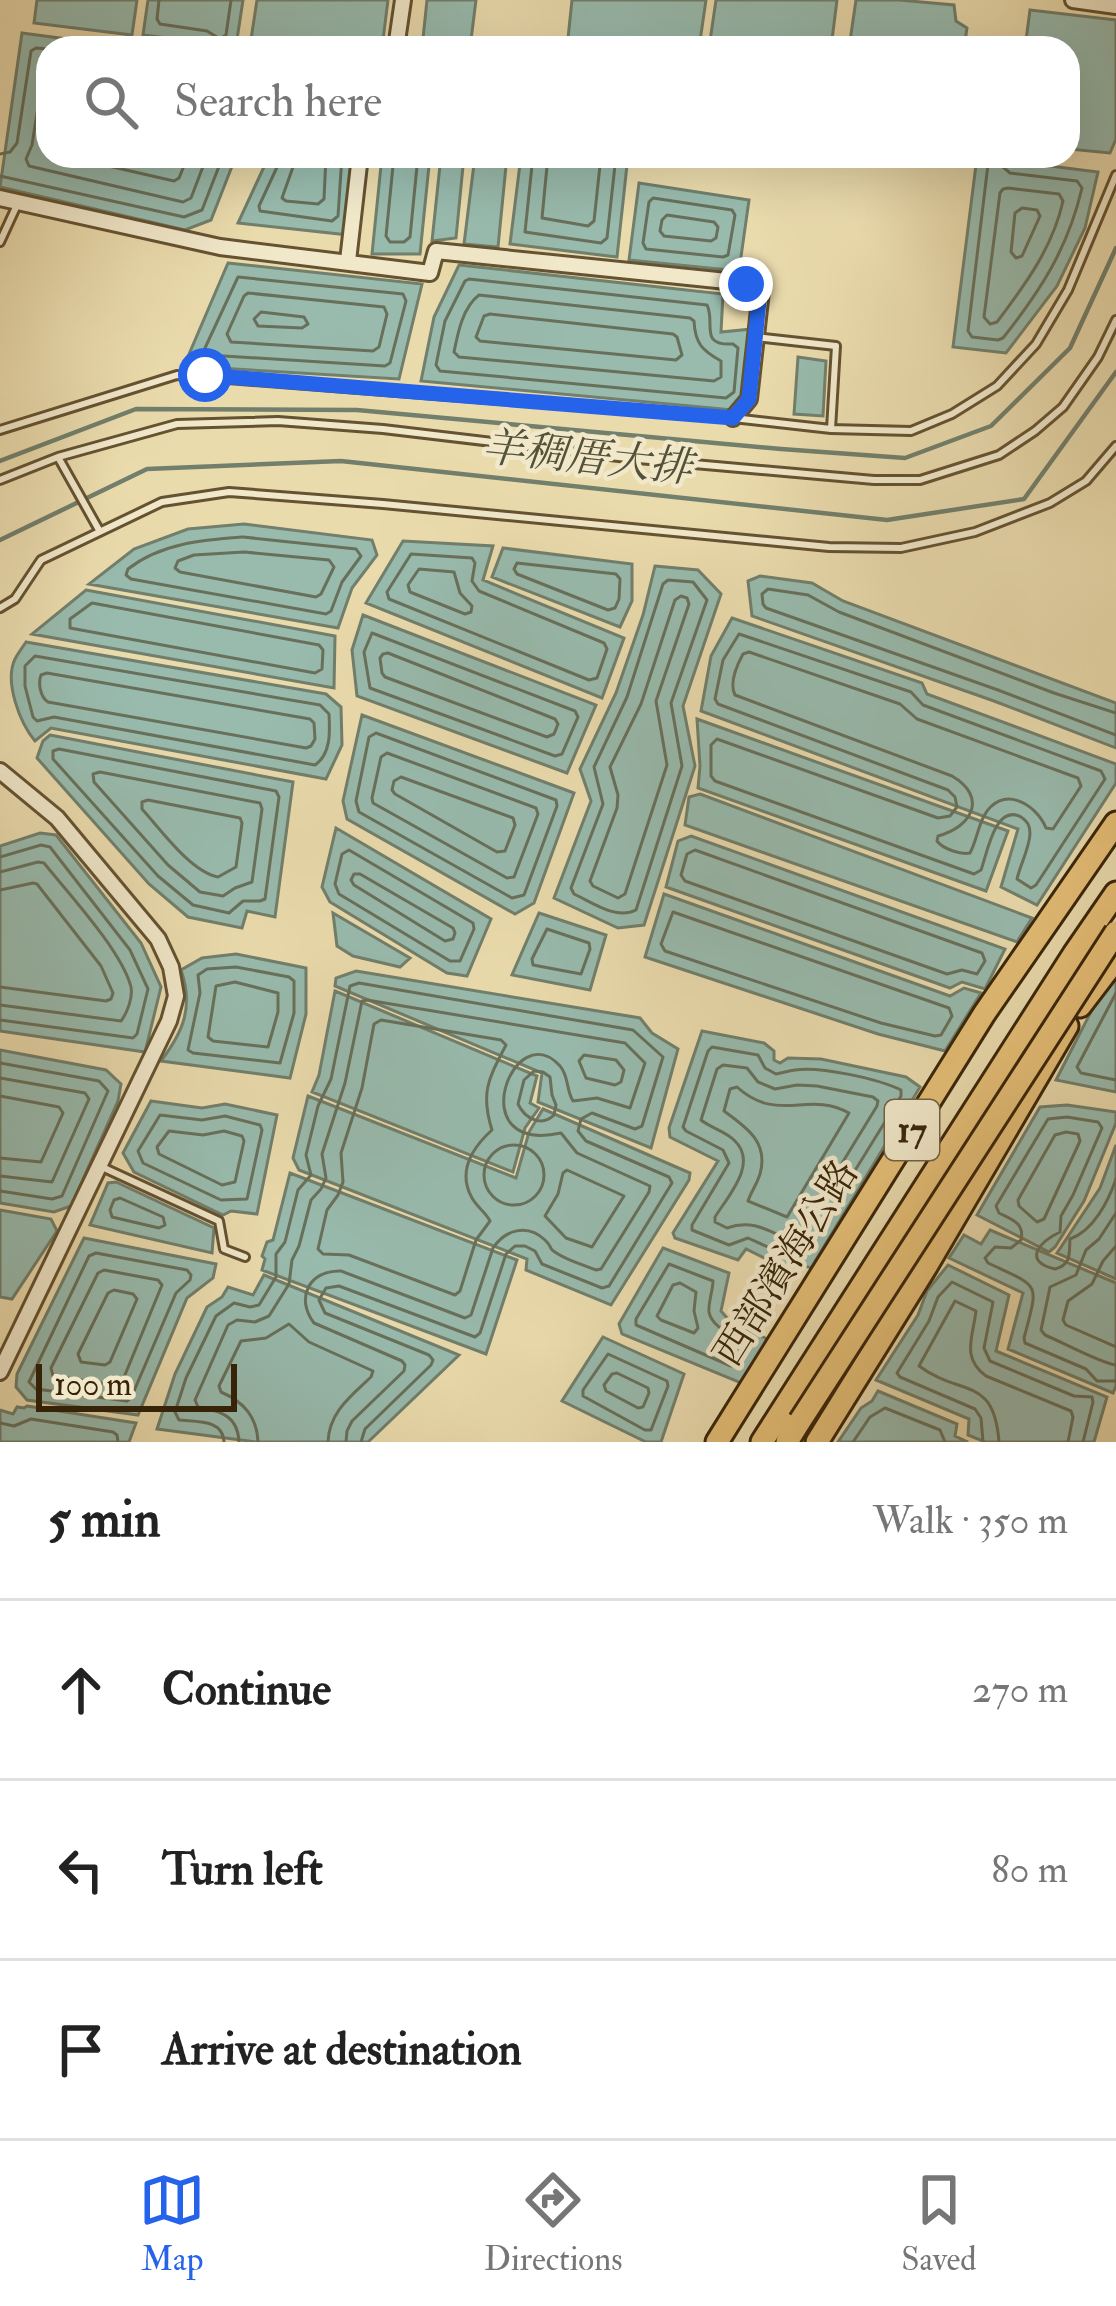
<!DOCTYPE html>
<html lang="en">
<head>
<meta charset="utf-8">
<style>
  :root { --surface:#fff; --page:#f2f2f2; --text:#222; --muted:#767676; --line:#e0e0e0; --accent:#2563eb }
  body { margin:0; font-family:"IM FELL Double Pica","Noto Serif TC",serif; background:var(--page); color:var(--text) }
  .scale { position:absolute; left:36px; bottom:30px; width:201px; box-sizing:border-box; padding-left:12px; border:6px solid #372408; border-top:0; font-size:33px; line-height:42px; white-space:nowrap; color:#372408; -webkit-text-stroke:9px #f1e8ca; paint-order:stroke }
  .stop { position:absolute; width:36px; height:36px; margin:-27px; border:9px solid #2563eb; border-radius:50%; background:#fff }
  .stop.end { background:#2563eb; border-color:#fff; box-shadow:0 3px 12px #0008 }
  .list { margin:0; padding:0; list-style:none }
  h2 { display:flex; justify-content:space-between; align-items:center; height:156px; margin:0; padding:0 48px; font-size:51px }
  h2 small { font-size:39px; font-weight:400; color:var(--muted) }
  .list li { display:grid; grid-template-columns:78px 1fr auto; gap:36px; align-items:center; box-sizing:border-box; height:180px; padding:0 48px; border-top:3px solid var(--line) }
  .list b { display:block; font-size:45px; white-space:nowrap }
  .list em { font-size:39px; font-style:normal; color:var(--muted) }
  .icon { flex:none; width:66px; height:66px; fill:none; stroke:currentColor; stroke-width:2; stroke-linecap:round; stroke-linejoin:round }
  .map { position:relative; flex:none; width:1116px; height:1442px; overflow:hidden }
  .search { position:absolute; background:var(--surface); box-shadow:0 12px 48px #0002; left:36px; right:36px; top:36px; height:132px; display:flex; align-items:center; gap:30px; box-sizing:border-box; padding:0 42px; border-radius:36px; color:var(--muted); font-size:45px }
  .sheet { height:696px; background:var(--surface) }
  nav { display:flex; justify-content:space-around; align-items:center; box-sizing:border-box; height:168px; border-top:3px solid var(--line); background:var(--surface); font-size:33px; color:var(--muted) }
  nav a { display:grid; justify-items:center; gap:6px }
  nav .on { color:var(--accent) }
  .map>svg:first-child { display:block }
  .water { fill:#98bbae; stroke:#717f6c; stroke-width:3 }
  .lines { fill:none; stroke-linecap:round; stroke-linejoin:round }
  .shore { stroke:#68705b; stroke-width:3 }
  .stream { stroke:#717f6c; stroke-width:4.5 }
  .service-casing { stroke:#645231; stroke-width:12 }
  .minor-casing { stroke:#645231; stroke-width:20 }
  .primary-casing { stroke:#372408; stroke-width:27 }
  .trunk-casing { stroke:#372408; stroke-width:27 }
  .service { stroke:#f1e8ca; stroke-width:6 }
  .minor { stroke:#f1e8ca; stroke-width:14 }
  .primary { stroke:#e5be76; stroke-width:21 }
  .trunk { stroke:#e5be76; stroke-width:21 }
  .trunk-bridge-casing { stroke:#372408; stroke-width:27; stroke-linecap:butt }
  .trunk-bridge { stroke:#e5be76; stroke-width:21 }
  .route { stroke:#2563eb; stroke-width:15 }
  .labels { text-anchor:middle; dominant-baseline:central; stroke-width:9; stroke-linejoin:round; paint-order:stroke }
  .shield { fill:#f1e8ca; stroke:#6f5f42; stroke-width:3 }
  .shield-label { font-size:36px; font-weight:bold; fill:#372408 }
  .street-label { font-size:39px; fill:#372408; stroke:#f1e8ca }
  .water-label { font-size:42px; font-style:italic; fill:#54513a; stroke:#f1e8ca }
</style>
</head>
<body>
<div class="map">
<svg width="1116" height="1442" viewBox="0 0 1116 1442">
  <rect width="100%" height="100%" fill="#eadbad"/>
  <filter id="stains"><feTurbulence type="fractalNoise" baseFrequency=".00167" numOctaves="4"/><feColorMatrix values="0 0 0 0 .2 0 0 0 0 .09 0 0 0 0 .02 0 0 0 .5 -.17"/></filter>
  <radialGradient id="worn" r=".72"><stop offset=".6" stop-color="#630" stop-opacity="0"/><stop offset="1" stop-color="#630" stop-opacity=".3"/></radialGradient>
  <path class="water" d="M37,0H137L132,35L34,23Z
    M148,0H243L236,46L143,35Z
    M257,0H388L382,48L250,46Z
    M427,0H476L470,48H422Z
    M572,0H706L699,48H567Z
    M716,0H837L831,48H709Z
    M856,0H899L954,5L956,21L967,28L964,48H849Z
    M1030,10L1116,20V139L1110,153L1068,149V48H1025Z
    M22,33L135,48H48V156H236L211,220L185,230L0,187Z
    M269,156H354L349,235L238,223Z
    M382,156H430L420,254H372Z
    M441,156H464L456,238L432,241Z
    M475,156H507L498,247L464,244Z
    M521,156H628L617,257L510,244Z
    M977,157L1098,172L1085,228L1057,286L1006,353L953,347Z
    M639,183L749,200L739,271L629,260Z
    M228,263L422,284L399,379L184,366Z
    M459,265L723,294L721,332L752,329L746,398L733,410L421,381L434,317Z
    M798,357L826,361L823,416L794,414Z
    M244,524L372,540L377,555L352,588L338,628L89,584L134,549L188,529Z
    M403,541L493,546L483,580L624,638L602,698L366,603Z
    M503,548L632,564V601L620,627L492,577Z
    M655,566L698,570L721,594L683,706L695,766L644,925L618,928L554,898L591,801L580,769L616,693L643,615Z
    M760,576L812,583L843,601L1116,703V748L994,701L752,616L748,581Z
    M86,590L335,636L334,688L32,634Z
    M363,615L596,705L567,773L357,696L352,650Z
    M732,618L922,683L927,694L1116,764V783L1037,905L1001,887L1018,829L701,711L711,656Z
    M26,642L326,694L341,707L342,745L326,779L51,728L35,741C20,723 4,682 15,659C18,653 22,648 26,642Z
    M362,715L574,793L534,903L515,914L347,819L343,801Z
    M697,719L1008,831L986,891L698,788L700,766Z
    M50,735L293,782L275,917L247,911L242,928L188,917L149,884L37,758L43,741Z
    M700,794L1032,918L1017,942L685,825L689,797Z
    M336,828L491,919L467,976L447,973L330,902L322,887Z
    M40,833L56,835L141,943L161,987L145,1052L0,1031V846Z
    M691,836L1005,949L985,989L962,982L950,988L666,887L678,841Z
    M664,894L950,996L964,988L981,993L945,1051L878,1034L645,957Z
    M333,913L410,958L400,967L353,956L337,946Z
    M539,913L606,935L590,990L512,975Z
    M236,954L306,968V1014L290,1078L161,1061C183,1032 194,1007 181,970L202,958Z
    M356,971L640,1018L652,1033L678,1049L651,1148L538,1102L542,1073L335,986L336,978Z
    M1116,971V1092L1056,1080L1096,1002Z
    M335,991L537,1076L530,1103L539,1108L525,1128L513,1172L312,1092L319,1075Z
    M702,1031L764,1043L774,1051V1060L780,1063L788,1058L821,1059L906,1077L920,1087L811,1268L802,1265L795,1273L746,1249L738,1260L675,1238L673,1233L718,1161L670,1137L669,1128Z
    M0,1050L106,1070L121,1084L118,1101L71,1206L54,1212L0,1203Z
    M308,1096L516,1178L529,1132L543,1109L690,1173L689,1180L611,1305L526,1270L527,1259L299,1170L293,1158Z
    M151,1101L202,1108L225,1104L277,1115L257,1214L231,1211L223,1215L134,1172L123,1153Z
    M1067,1105L1116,1112V1123L1084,1201L1055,1247L1049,1252L977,1215L1040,1107Z
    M1116,1145V1279L1057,1253L1100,1188Z
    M290,1173L517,1260L486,1354L262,1270L265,1259L262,1256L267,1242L273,1240Z
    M116,1182L214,1228L212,1253L90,1225L108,1183Z
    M0,1210L51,1219L57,1231L12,1299L0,1297Z
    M990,1230L1116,1283V1386L1113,1393L1008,1349L1023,1293L949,1258L964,1235L981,1244Z
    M84,1238L216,1264L213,1278L187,1298L138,1415L27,1400L16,1387L17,1374Z
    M663,1248L729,1273L721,1311L728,1319L769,1340L741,1383L622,1334L619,1324Z
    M948,1265L1009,1295L996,1351L1107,1397L1094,1442H985L968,1435L969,1419L876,1380L918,1315L927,1291Z
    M264,1275L459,1355L368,1442H256L157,1429L175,1374L207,1307L222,1297L228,1287L253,1295Z
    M603,1337L684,1374L661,1442H646L562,1401Z
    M878,1391L957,1424L955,1436L968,1442H838L861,1408L872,1401Z
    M27,1406L136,1423L129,1442H0V1410L13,1414L17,1407L24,1408Z"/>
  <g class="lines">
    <path class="shore" d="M159,0L157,19L160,24L207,31L220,39L226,35L231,0
      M48,65L44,69L32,145L26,159L29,166L183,202L191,198L207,156
      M0,154L10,152L17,143L31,51L36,48L48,49
      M65,156L174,181L179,178L188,156
      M279,156L278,165L259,206L260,211L332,221L338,216L342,156
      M294,156L293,167L282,198L286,201L318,204L324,199L326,156
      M394,156L386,236L390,242H404L410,237L418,156
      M533,156L525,232L601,243L607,238L616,156
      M548,156L542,218L588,226L594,221L601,156
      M989,156L968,331L972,337L998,340L1003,338C1041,290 1068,248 1082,188L1077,181L1010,173L1003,167L1001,156
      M0,176L184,217L202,210L223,156
      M1008,188L1059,194L1063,201C1053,247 1025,285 997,322L990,324L984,317L1000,193L1003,189Z
      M653,198L732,210L735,215L728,255L723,257L646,249L643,243L649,202Z
      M1022,208L1037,210L1040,216L1022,256L1016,258L1011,252L1015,213Z
      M667,215L714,222L718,227L716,238L711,241L664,236L660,231L662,220Z
      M238,277L403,294L406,301L390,363L385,366L208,355L205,348Z
      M469,279L707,305C716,323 698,346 733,344L738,348L734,392L726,398L440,371L436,365L445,321L465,281Z
      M248,293L384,307L387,314L379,347L373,351L231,342L227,334L244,296Z
      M479,295L690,318L694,321C695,344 703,351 721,361V377L714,381L459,357L454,352C458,332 463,307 479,295Z
      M261,312L304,317L308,324L302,328L258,326L254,319Z
      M490,314L673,334L677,337L682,355L676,360L480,341L476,337L484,316Z
      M243,537L356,549L361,556L342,582L331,611L326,614L131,579L126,575L128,569C161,543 203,540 243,537Z
      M244,552L329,560L334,567L321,594L316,597L180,572L175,568L178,561L194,555Z
      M411,554L472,558L475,563L472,581L479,591L604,643L607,649L597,678L589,680L389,599L387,592Z
      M517,563L616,574L620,579L619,599L615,608L608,610L517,574L514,569Z
      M419,569L454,572L460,593L472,606L471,612L465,614L410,592L408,585Z
      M668,580L693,582L707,600L671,703L682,766L636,910C616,920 593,903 574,894L571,888L603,804L594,767L627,697L663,584Z
      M681,596L687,598L689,604L656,701L667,765L625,894L618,898L593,886L590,881L617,808L618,795L610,767L641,704L675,600Z
      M92,603L319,645L323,650L322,669L315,673L70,628V619Z
      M372,633L575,711L578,717L562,754L555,756L370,688L364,652Z
      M739,634L911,692L923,705L1101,771L1105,779L1036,885L1031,888L1017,879C1020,865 1030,847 1030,833C1030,825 1027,821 1021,817C995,803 987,854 981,870L974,874L715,781L711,776V745L717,739L938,818L950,816L957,807L955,797L948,790L718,704L715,699L723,660Z
      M749,652L900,704L917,719L1078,778L1081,786L1053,829L1046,828C1036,803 1001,784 984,816C978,827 976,842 970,853C961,855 943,849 937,841L938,836C972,827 988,797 952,776L735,695C729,683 737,665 743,654Z
      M388,653L555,719L558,724L554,734L547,737L385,677L382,673L380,658L383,654Z
      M35,656L320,705L329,714C330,732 331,754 315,765L54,717L37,721L33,717L25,686V666Z
      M47,673L310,719L314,723L315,739L311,746L306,748L48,702C40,697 38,683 41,675Z
      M1116,713L1054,693L839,612L808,595L768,589L762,594L763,604L766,608L998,690L1116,735
      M376,733L556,800L557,806L524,895L512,898L359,812L356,801L369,737Z
      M59,749L276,791L279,797L265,899L260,901H243L229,913L193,905L158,876L53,759V751Z
      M387,753L536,808L538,814L514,877L507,878L373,803L372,798L381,757Z
      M100,772L260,803L262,809L252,882L235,888L223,896L200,892L168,865L94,782L93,774Z
      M401,777L513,818L515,825L505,851L497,852L395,794L392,790L394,781Z
      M148,800L240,818L242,823L236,867L218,877C191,872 161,830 142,809V802Z
      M349,850L473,923L474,929L460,961H450L339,894L335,884L342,854Z
      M695,850L982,953L985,961L977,974L962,970L947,974L685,881L681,875L687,854Z
      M0,857L41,845L50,847L130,950L148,989L137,1034L133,1038L0,1020
      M0,872L38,862L44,863C68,893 122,951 131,987C133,998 127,1013 121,1021L0,1005
      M354,874H360L453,928L455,933L453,939L445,941L354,885L351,880Z
      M0,890L33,883L37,884L101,966L113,993L111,999L106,1001L0,987
      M673,912L949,1008L952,1016L941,1035L935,1036L881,1023L665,951L661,944Z
      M547,929L589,943L590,949L581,974L533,965L532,959Z
      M236,967L289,977L294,981V1013L280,1063L193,1053L188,1050L200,993L198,975L207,969Z
      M235,982L278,993V1012L268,1047L213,1041L208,1037L216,986Z
      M1116,993L1077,1067L1081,1073L1116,1080
      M381,1020L501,1040L506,1045C489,1078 480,1092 492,1130C472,1148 457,1171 472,1198C477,1207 486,1213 490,1221L476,1240L460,1291L455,1295L349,1255L323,1254L318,1249L327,1210L338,1195L343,1182L341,1153L362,1088L374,1024Z
      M712,1047L758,1055L765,1068L776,1074C782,1073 788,1071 795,1070C820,1066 879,1079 901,1090V1096L804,1253L790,1257L748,1238L729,1245L692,1230V1225L729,1163L723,1150L686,1131L683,1127L708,1051Z
      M584,1055L616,1060L624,1070L621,1082L615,1085L586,1078L579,1061Z
      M0,1063L99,1081L108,1091L62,1196L52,1199L0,1191
      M723,1065L747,1068L758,1082L775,1089L797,1085L817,1086L873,1097L878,1101L877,1106L795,1240H789C767,1230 752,1219 727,1228L715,1222V1217C728,1196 759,1163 734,1140C725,1131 711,1128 701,1120L717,1069Z
      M534,1071L543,1072L550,1077L552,1095L556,1105L554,1115C542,1127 525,1119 518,1104L524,1080Z
      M0,1078L85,1093L89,1099L52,1182L0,1176
      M737,1087C778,1124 808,1090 849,1113L787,1217L748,1201C751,1192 757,1184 760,1174C769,1142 746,1127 724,1111L730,1089Z
      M0,1096L59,1107L63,1113L41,1162L0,1158
      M160,1115L202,1120L225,1116L260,1125L262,1130L247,1199L221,1200L143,1163L138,1151Z
      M169,1131L203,1135L224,1131L242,1136L244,1141L235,1182L222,1185L159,1154L157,1147Z
      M1066,1132L1078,1134L1080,1141L1044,1219L1037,1222L1019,1206L1018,1200L1055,1135Z
      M484 1175a30 30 0 1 1 60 0a30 30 0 1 1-60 0Z
      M567,1170L624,1196L592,1247L566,1238L545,1216L558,1194L563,1173Z
      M1116,1179C1108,1202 1093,1231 1070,1239C1069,1252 1072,1265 1055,1269C1021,1261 1041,1241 1060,1232L1061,1216L1073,1195L1102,1128L1098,1122L1067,1117L1048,1119L996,1206L999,1213C1011,1219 1025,1223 1021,1240L1011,1248L995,1247L985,1258L988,1263C1041,1288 1039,1281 1024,1338L1025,1343L1086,1369L1097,1381H1116
      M120,1198L163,1217L165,1225L159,1228L112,1217L110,1210L114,1200Z
      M1116,1213L1099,1239L1086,1250L1076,1275L1050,1287L1041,1330L1045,1335C1062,1342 1102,1364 1116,1365
      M1116,1246L1103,1261L1092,1284L1068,1301L1063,1320L1066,1325L1116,1347
      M96,1253L187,1270L191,1275L190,1280L176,1293L131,1398L127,1401L36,1389L29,1382L89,1256Z
      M669,1264L713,1281C713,1290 708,1303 709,1312C712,1329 737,1336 748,1345L737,1365L731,1366L636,1325V1319Z
      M104,1270L158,1280L162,1285L122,1382L116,1385L53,1376L51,1368L98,1273Z
      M680,1283L696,1292L694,1311L698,1328L694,1333L661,1320L657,1316L673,1285Z
      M114,1290L133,1294L137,1299L110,1362L105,1365L81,1362L78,1354L108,1293Z
      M608,1354L667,1381L668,1386L651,1430H645L583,1396V1390Z
      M617,1373L648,1388L649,1393L643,1407L638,1408L606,1391L604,1385L612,1374Z
      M0,1423L14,1426L31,1419L113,1432L117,1435L118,1442
      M224,1442C223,1419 197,1422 179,1420L175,1412L186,1378L216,1316L234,1303L250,1307L259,1305L276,1277V1254L285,1242L298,1190L311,1175L306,1155L318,1106L331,1079L350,986L359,983L633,1030L663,1057L642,1126L635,1129L592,1113L581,1119L578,1131L586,1141L669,1177L672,1183L609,1286L602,1288L542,1264L535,1251L525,1246H515L506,1254L480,1333L475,1337L339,1286L326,1288L319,1300L325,1313L429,1355L433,1360L431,1365L365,1429L361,1442
      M239,1442C238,1416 221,1411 198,1407L195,1400L228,1325L237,1320L255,1322L269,1316L289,1284L292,1260L299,1246L311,1200L321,1189L326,1178L322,1154L345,1083L362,1001L367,1000L625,1043L645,1063L630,1108L597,1098L573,1101C566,1090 569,1076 560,1066C514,1014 460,1155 561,1133L577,1153L650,1186L649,1192L601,1269L596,1270C584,1265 569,1261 558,1254C546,1247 555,1250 545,1240C527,1223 505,1230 493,1248L471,1315L465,1318L341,1271C309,1270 295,1298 314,1323L402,1361L405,1365L404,1371L352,1421L347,1431L346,1442
      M258,1442C257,1417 244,1402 221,1392L219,1386L241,1341L266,1338L289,1324L309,1342L373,1371L371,1377C351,1396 329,1412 328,1442
      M853,1442L870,1417L885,1408L940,1430L945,1442
      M983,1442L981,1418L975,1409L900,1377L897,1373L929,1321L938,1297L952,1282L993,1302L984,1348L990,1361L1074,1396L1092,1397L1093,1402L1083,1442
      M999,1442C994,1375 961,1397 919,1366L955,1301L976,1311C973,1337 961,1358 986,1376L1071,1411L1073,1417L1068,1442"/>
    <path class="stream" d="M0,461L136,409L357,410L781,449L905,458L991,426L1070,348L1116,248
      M0,540L147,469L341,461L887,520L1024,499L1116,372"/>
    <defs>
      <path id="service" d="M0,242L17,205
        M756,337L836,346L831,429
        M0,430L177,375L733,418L831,429L911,431L952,414L997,386L1036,344L1068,290L1116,175
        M58,457L99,530
        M0,480L58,457L177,424L278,421L383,429L627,458L874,480H920L999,455L1035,431L1063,407L1098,357L1116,320
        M0,608L15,599L41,560L162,502L229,492L383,504L829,547L901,548L975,532L1050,503L1086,481L1116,446
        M102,1167L219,1221L224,1249L245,1257"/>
      <path id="minor" d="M1073,0L1116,6
        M396,48L403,0
        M0,198L220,247L430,273L436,251L746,283L761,291L749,399L733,418
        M348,261L360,156
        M0,771L57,818L158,939L171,967L176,996L169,1021L0,1372"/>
      <path id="primary" d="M1080,1006L1116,959
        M717,1442L984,1014L1116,823
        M817,1442L927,1265L1067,1026"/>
      <path id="trunk" d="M762,1442L1074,954L1116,893
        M787,1442L800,1421"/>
    </defs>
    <use href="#service" class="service-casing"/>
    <use href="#minor" class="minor-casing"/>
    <use href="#primary" class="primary-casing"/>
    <use href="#trunk" class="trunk-casing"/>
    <use href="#service" class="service"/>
    <use href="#minor" class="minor"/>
    <use href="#primary" class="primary"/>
    <use href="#trunk" class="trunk"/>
    <defs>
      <path id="trunk-bridge" d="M800,1421L1116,932"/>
    </defs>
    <use href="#trunk-bridge" class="trunk-bridge-casing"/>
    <use href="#trunk-bridge" class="trunk-bridge"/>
  </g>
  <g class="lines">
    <path class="route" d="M205,375L733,418L749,399L760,291L746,284"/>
  </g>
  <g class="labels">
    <rect class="shield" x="885" y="1100" width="54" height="60" rx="9"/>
    <g class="shield-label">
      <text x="912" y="1130">17</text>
    </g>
    <g class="street-label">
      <text transform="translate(786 1263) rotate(-58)">西部濱海公路</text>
    </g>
    <g class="water-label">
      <text transform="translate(587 458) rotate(6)">羊稠厝大排</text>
    </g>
  </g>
  <rect width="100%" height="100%" filter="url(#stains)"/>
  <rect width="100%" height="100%" fill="url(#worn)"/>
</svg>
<div class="scale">100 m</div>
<div class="stop" style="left:205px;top:375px"></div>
<div class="stop end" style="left:746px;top:284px"></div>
<div class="search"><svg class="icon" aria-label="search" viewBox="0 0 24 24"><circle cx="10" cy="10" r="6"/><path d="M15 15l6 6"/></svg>Search here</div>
</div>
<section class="sheet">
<h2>5 min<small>Walk · 350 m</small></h2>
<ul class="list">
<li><svg class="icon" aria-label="ahead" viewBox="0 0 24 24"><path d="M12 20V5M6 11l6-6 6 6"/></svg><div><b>Continue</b></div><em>270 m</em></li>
<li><svg class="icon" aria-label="left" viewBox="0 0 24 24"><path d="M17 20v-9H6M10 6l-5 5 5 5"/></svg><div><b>Turn left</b></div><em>80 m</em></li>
<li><svg class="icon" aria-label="arrive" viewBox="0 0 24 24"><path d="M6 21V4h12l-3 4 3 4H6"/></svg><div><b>Arrive at destination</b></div></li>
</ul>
</section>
<nav>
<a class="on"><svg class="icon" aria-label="map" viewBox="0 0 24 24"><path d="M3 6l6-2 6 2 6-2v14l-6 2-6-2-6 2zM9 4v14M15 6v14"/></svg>Map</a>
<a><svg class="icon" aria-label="directions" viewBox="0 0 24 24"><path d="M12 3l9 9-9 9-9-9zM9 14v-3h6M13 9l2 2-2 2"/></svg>Directions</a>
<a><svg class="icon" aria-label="saved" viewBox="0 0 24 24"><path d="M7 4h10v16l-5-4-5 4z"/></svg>Saved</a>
</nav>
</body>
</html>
